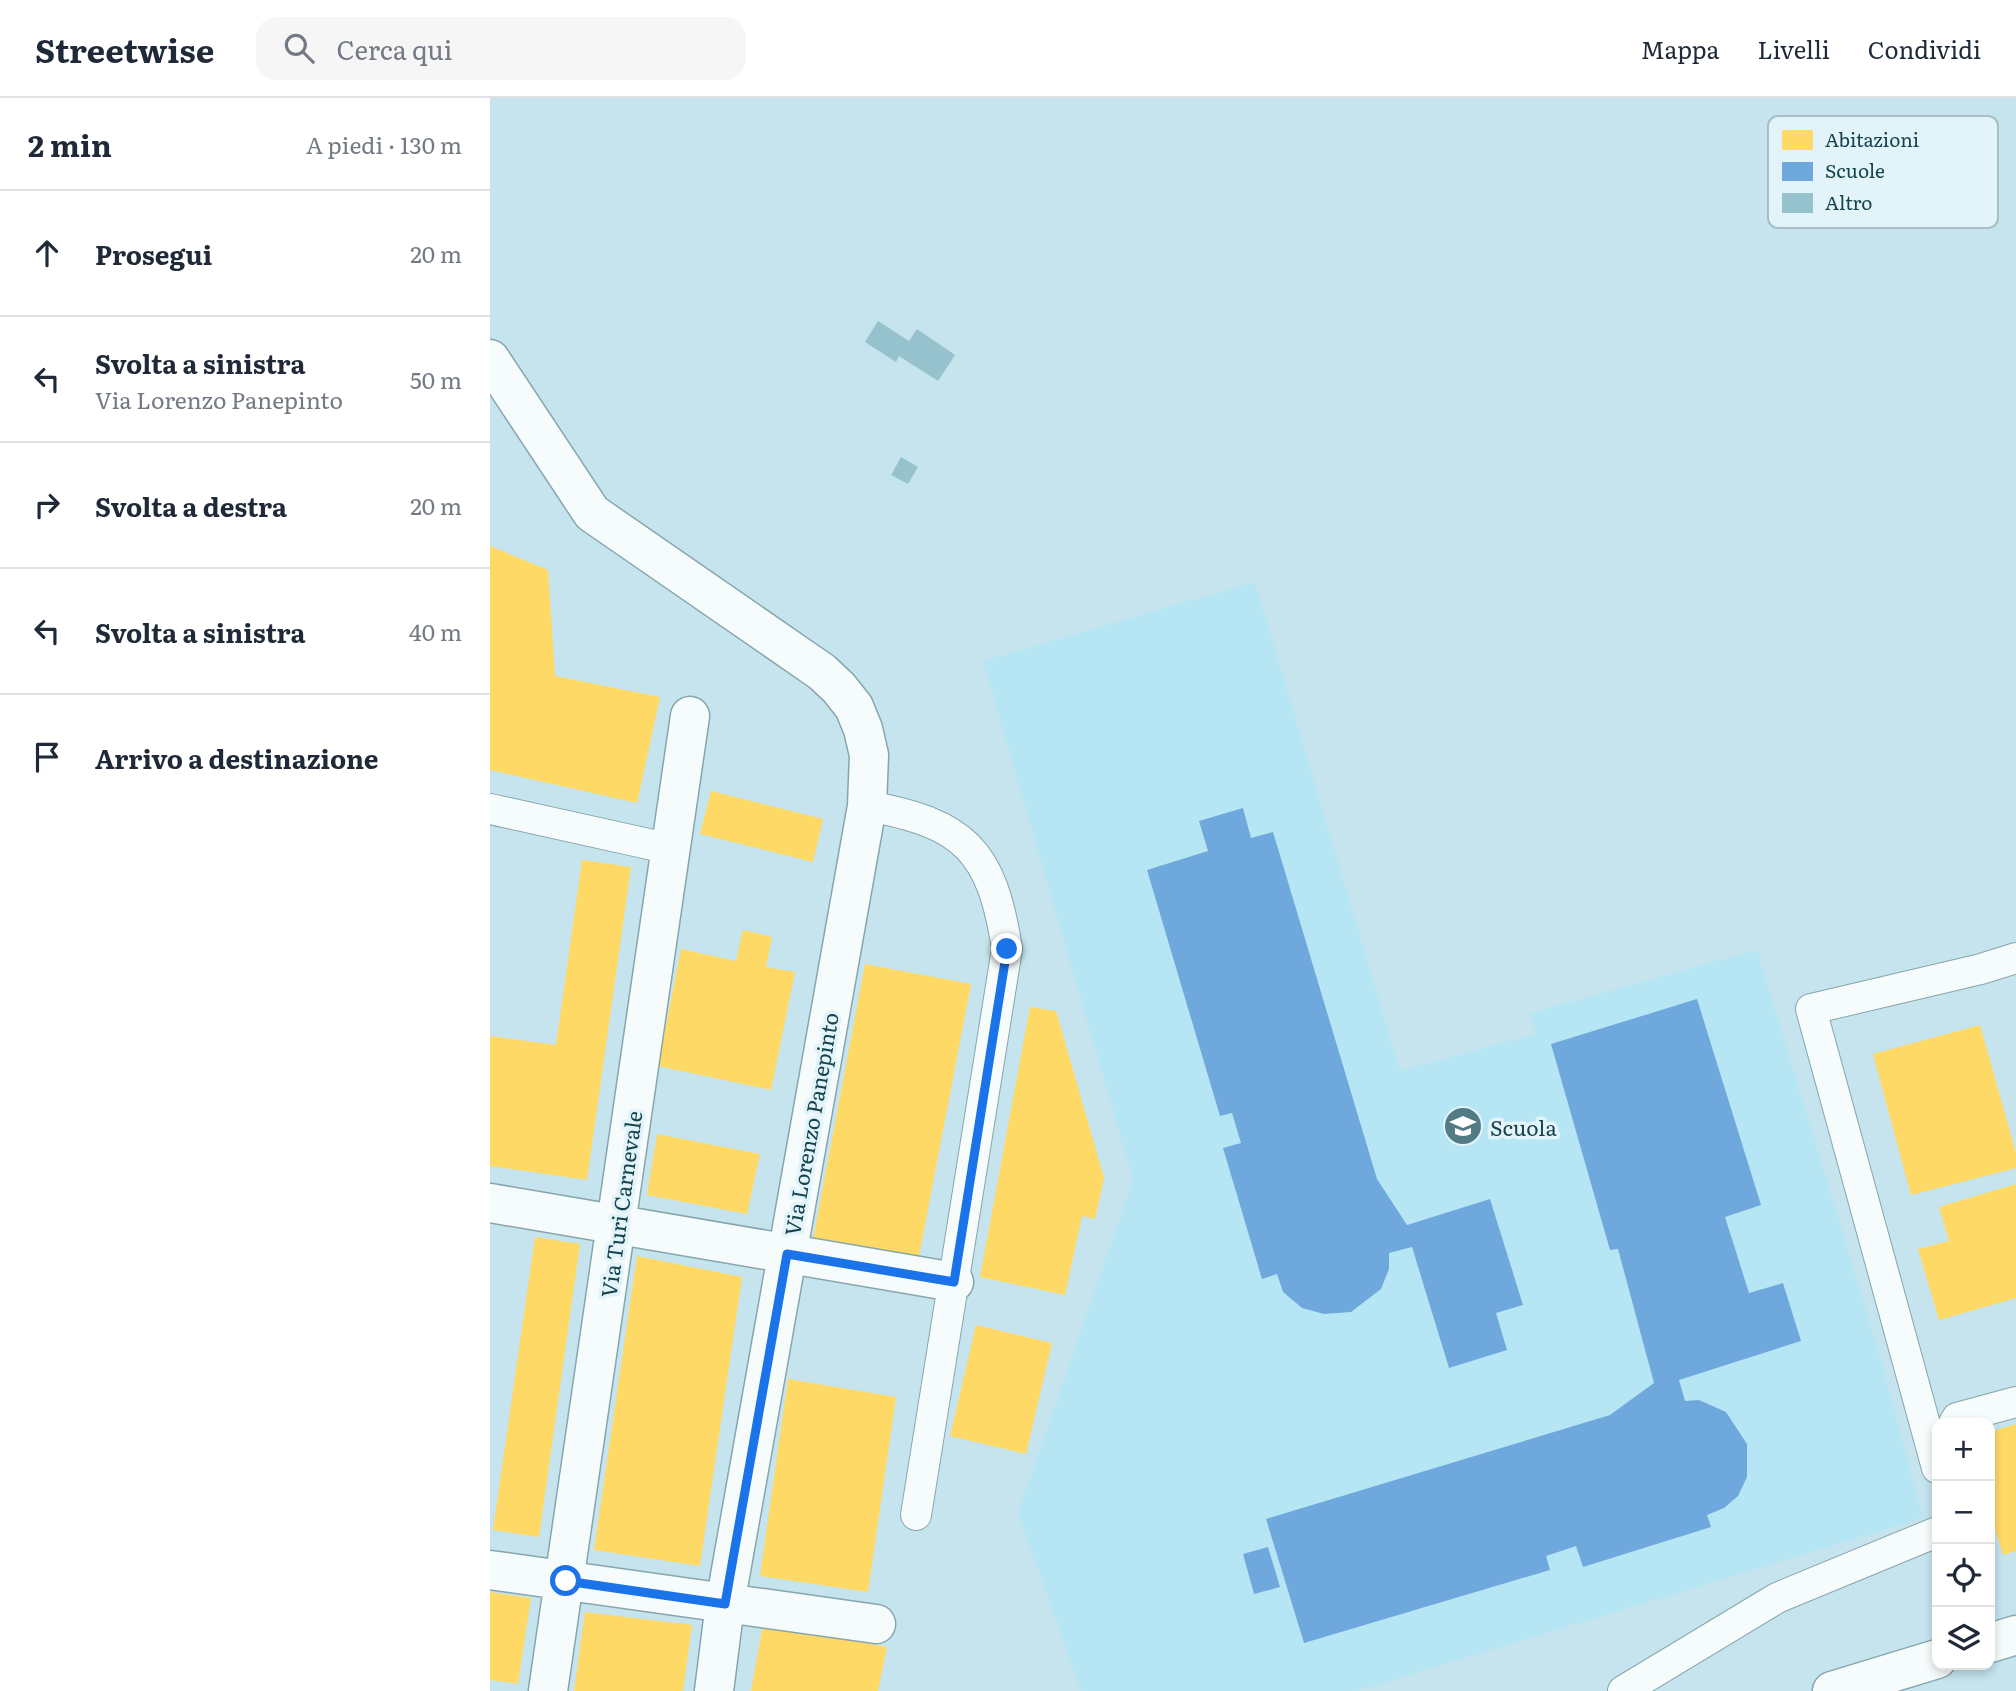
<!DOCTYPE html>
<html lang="it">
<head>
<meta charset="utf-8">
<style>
  :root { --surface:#fff; --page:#f6f6f7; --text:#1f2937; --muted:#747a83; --line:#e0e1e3 }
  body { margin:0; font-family:Literata,serif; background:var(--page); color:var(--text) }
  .controls { position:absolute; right:21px; bottom:21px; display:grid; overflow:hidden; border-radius:14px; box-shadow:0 4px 10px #0003 }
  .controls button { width:63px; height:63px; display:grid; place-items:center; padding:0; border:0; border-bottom:2px solid var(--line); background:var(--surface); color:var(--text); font:35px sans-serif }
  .stop { position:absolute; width:21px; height:21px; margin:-16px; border:5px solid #1a73e8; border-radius:50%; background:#fff }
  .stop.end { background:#1a73e8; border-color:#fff; box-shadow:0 2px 7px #0008 }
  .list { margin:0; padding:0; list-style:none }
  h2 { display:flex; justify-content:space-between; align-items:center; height:91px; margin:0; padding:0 28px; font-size:30px }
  h2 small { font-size:23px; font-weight:400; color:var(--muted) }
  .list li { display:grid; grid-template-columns:46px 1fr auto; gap:21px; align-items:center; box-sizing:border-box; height:126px; padding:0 28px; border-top:2px solid var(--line) }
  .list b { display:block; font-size:26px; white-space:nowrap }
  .list p { margin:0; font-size:23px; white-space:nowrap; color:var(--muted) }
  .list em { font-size:23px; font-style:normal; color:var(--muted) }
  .icon { flex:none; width:38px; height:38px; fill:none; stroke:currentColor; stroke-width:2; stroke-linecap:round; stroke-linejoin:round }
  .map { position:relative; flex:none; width:1526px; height:1593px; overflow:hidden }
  header { display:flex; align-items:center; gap:42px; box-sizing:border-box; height:98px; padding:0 35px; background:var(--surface); border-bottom:2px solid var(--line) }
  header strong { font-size:33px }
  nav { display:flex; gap:38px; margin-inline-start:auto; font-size:24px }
  .search { width:490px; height:63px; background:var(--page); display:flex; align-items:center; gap:18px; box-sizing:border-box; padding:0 24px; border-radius:21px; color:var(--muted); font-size:26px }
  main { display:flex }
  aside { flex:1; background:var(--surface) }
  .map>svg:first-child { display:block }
  .built { fill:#b6e6f4 }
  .homes { fill:#ffd966 }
  .schools { fill:#6fa8dc }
  .building { fill:#95c2cd }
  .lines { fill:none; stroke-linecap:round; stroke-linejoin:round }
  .service-casing { stroke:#87a5ac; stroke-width:32 }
  .minor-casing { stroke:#87a5ac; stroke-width:41 }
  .secondary-casing { stroke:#87a5ac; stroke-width:41 }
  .service { stroke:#f6fbfc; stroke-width:30 }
  .minor { stroke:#f6fbfc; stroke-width:38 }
  .secondary { stroke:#f6fbfc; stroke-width:38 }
  .route { stroke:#1a73e8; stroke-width:9 }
  .labels { text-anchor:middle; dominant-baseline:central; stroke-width:7; stroke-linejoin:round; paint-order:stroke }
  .street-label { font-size:21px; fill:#16434d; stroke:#e2f4f9 }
  .poi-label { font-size:21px; fill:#16434d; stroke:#e2f4f9; text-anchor:start }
  .key { fill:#e2f4f9; stroke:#a5bfc5; stroke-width:2 }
  .key-label { font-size:19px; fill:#16434d }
</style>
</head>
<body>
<header>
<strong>Streetwise</strong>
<div class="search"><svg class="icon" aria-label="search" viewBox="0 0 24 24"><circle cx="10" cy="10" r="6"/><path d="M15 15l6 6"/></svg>Cerca qui</div>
<nav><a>Mappa</a><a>Livelli</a><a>Condividi</a></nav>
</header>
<main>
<aside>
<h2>2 min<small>A piedi · 130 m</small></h2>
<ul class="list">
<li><svg class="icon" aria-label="ahead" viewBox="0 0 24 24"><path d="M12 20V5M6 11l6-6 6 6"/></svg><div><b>Prosegui</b></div><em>20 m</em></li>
<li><svg class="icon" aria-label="left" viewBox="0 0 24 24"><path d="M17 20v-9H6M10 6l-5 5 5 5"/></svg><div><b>Svolta a sinistra</b><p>Via Lorenzo Panepinto</p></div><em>50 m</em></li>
<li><svg class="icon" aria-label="right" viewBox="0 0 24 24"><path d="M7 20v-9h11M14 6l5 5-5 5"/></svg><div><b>Svolta a destra</b></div><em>20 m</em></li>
<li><svg class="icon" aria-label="left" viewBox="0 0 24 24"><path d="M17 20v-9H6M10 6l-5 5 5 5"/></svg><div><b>Svolta a sinistra</b></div><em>40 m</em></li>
<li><svg class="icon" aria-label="arrive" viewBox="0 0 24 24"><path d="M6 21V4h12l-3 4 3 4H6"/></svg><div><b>Arrivo a destinazione</b></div></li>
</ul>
</aside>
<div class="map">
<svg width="1526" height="1593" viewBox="0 0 1526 1593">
  <rect width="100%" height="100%" fill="#c5e4ed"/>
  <path class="built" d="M765,484L910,973L1046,936L1041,915L1267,852L1391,1261L1433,1420L867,1593H591L528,1415L643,1082L493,563Z"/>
  <path class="homes" d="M0,448L58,472L65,578L170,599L147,705L0,672Z
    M221,693L333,721L323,764L210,736Z
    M92,762L141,769L97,1082L0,1068V938L66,947Z
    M253,832L282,839L276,869L305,874L281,992L168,968L191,851L246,863Z
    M375,866L481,886L428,1163L323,1142Z
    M540,909L566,913L614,1080L605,1121L592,1118L575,1197L490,1179Z
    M1490,927L1526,1055V1070L1421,1097L1383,956Z
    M167,1036L270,1056L257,1116L157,1097Z
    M1526,1086V1200L1449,1222L1428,1151L1459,1143L1449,1109Z
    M45,1139L90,1146L49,1439L3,1432Z
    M147,1158L252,1179L210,1468L104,1452Z
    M486,1227L562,1245L536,1356L460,1338Z
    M298,1281L406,1299L378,1494L270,1478Z
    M1526,1326V1453L1513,1457L1500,1414V1334Z
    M0,1494L41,1500L28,1586L0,1582Z
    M95,1514L202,1527L193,1593H84Z
    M273,1526L397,1549L388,1593H261Z"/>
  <path class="schools" d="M753,710L761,740L783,734L887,1081L917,1127L1000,1101L1033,1207L1006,1215L1017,1252L959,1270L922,1149L899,1155V1171L891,1191L861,1214L834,1216L812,1210L793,1194L787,1176L772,1181L733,1050L751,1045L742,1015L730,1018L657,772L718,753L709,723Z
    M1207,901L1271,1107L1235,1119L1259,1195L1293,1185L1311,1243L1189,1282L1195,1303L1209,1302L1236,1314L1257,1346V1379L1248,1398L1234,1410L1217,1417L1221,1429L1093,1469L1086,1448L1056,1458L1060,1472L814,1545L776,1421L1120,1317L1164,1285L1128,1151L1120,1152L1061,946Z
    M778,1449L790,1489L764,1496L753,1456Z"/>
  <path class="building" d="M388,223L419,243L427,231L465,257L448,283L409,258L406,264L375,244Z
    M411,359L428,369L418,386L401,377Z"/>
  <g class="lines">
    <defs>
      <path id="service" d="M377,708C474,725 502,752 517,851L426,1417
        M0,711L181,751
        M1464,1325L1467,1320L1526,1304
        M1447,1370L1321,911L1491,871L1526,860
        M1133,1593L1287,1500L1447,1434"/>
      <path id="minor" d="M0,261L102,415L332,574L349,590L364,609L373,631L379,657L377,708L235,1506L224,1593
        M0,1105L464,1184
        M0,1472L386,1526
        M58,1593L200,618"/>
      <path id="secondary" d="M1500,1545L1526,1537
        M1342,1593L1447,1561"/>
    </defs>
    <use href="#service" class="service-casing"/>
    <use href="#minor" class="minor-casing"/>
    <use href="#secondary" class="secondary-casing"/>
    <use href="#service" class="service"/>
    <use href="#minor" class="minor"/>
    <use href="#secondary" class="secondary"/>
  </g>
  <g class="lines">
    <path class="route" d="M76,1483L235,1506L297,1156L464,1184L517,851"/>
  </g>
  <defs>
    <symbol id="school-disc" viewBox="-11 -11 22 22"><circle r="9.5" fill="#537b85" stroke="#e2f4f9"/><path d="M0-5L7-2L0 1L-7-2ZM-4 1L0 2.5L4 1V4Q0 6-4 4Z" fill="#fff"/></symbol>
  </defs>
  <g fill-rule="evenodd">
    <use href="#school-disc" x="951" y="1006" width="44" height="44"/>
  </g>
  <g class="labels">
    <g class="street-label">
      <text transform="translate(320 1026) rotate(-80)">Via Lorenzo Panepinto</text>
      <text transform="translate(130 1106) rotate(-82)">Via Turi Carnevale</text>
    </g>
    <g class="poi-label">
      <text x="1000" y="1028">Scuola</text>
    </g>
  </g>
  <rect x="1278" y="18" width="230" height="112" rx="10" class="key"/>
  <rect x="1292" y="32" width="31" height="20" fill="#ffd966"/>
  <rect x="1292" y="64" width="31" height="19" fill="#6fa8dc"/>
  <rect x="1292" y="95" width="31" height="20" fill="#95c2cd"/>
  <g class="key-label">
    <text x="1335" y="49">Abitazioni</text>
    <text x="1335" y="80">Scuole</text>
    <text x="1335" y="112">Altro</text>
  </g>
</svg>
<div class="controls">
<button>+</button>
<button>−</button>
<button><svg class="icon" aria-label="locate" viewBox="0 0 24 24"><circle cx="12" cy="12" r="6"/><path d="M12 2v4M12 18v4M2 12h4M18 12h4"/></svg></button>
<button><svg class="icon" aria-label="layers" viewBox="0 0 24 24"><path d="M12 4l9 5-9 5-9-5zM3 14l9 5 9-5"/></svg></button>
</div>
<div class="stop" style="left:76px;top:1483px"></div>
<div class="stop end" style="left:517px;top:851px"></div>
</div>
</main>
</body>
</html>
